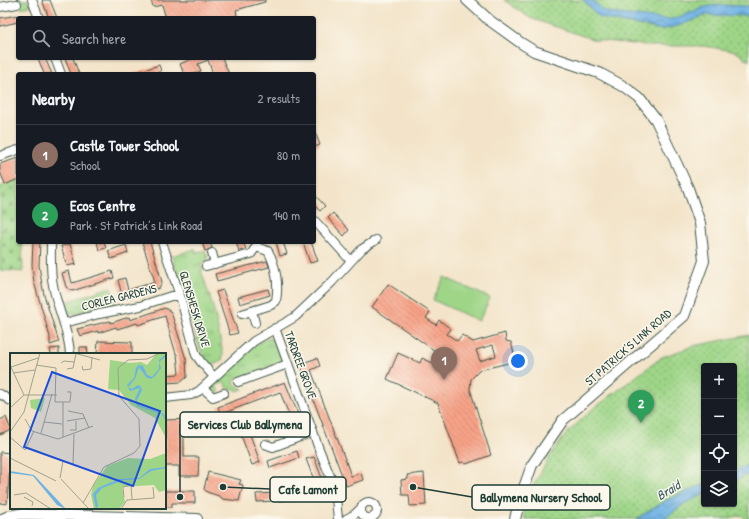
<!DOCTYPE html>
<html lang="en">
<head>
<meta charset="utf-8">
<style>
  :root { --surface:#171b24; --page:#242831; --text:#f1f3f6; --muted:#9ea1a6; --line:#363941; --accent:#1f6fb2 }
  body { margin:0; font-family:"Patrick Hand",sans-serif; background:var(--page); color:var(--text) }
  .controls { position:absolute; right:12px; bottom:12px; display:grid; overflow:hidden; border-radius:4px; box-shadow:0 1px 3px #0004 }
  .controls button { width:36px; height:36px; display:grid; place-items:center; padding:0; border:0; border-bottom:1px solid var(--line); background:var(--surface); color:var(--text); font:20px sans-serif }
  .you { position:absolute; left:518px; top:361px; width:14px; height:14px; margin:-10px; border:3px solid #fff; border-radius:50%; background:#1a73e8; box-shadow:0 0 0 6px #1a73e833 }
  .badge { display:grid; place-items:center; width:26px; height:26px; border-radius:50%; background:var(--accent); color:#fff; font-size:13px; font-weight:700 }
  .pin { position:absolute; translate:-50% -33px; filter:drop-shadow(0 1px 2px #0008) }
  .pin::after { content:''; position:absolute; top:21px; width:14px; height:12px; background:inherit; clip-path:polygon(0 0,100% 0,50% 100%) }
  .list { margin:0; padding:0; list-style:none }
  h2 { display:flex; justify-content:space-between; align-items:center; height:52px; margin:0; padding:0 16px; font-size:17px }
  h2 small { font-size:13px; font-weight:400; color:var(--muted) }
  .list li { display:grid; grid-template-columns:26px 1fr auto; gap:12px; align-items:center; box-sizing:border-box; height:60px; padding:0 16px; border-top:1px solid var(--line) }
  .list b { display:block; font-size:15px; white-space:nowrap }
  .list p { margin:0; font-size:13px; white-space:nowrap; color:var(--muted) }
  .list em { font-size:13px; font-style:normal; color:var(--muted) }
  .icon { flex:none; width:22px; height:22px; fill:none; stroke:currentColor; stroke-width:2; stroke-linecap:round; stroke-linejoin:round }
  .map { position:relative; flex:none; width:749px; height:519px; overflow:hidden }
  .search { position:absolute; background:var(--surface); box-shadow:0 1px 3px #0004; left:16px; top:16px; width:300px; height:44px; display:flex; align-items:center; gap:10px; box-sizing:border-box; padding:0 14px; border-radius:4px; color:var(--muted); font-size:15px }
  .panel { position:absolute; background:var(--surface); box-shadow:0 1px 3px #0004; left:16px; top:72px; width:300px; height:172px; border-radius:4px }
  .map>svg:first-child { display:block }
  .grass { fill:url(#grass-tufts); stroke:#5e895e }
  .cemetery { fill:url(#cemetery-stones); stroke:#5e895e }
  .park { fill:url(#park-dots); stroke:#5e895e; fill-rule:evenodd }
  .pitch { fill:#9ed587; stroke:#5e895e }
  .water { fill:url(#water-waves); stroke:#47788c }
  .building { fill:url(#building-back-hatch); fill-rule:evenodd }
  .lines { fill:none; stroke-linecap:round; stroke-linejoin:round }
  .pedestrian-casing { stroke:#3f564a; stroke-width:8 }
  .minor-casing { stroke:#3f564a; stroke-width:10 }
  .tertiary-casing { stroke:#3f564a; stroke-width:12 }
  .pedestrian { stroke:#fff; stroke-width:6 }
  .minor { stroke:#fff; stroke-width:8 }
  .tertiary { stroke:#fff; stroke-width:10 }
  .labels { text-anchor:middle; dominant-baseline:central; stroke-width:3; stroke-linejoin:round; paint-order:stroke }
  .street-label { font-size:12px; fill:#1f3d34; stroke:#fbf7ec }
  .water-label { font-size:13px; font-style:italic; fill:#335a60; stroke:#fbf7ec }
  .inset-road { fill:none; stroke:#9ea18d; stroke-width:1 }
  .view { fill:#1d4ed8; fill-opacity:0.15; stroke:#1d4ed8; stroke-width:2 }
  .inset-edge { fill:none; stroke:#1f3d34; stroke-width:2 }
  .leader { fill:none; stroke:#1f3d34; stroke-width:1.5 }
  .callout-dot { fill:#1f3d34; stroke:#fbf7ec; stroke-width:1.5 }
  .callout { fill:#fbf7ec; stroke:#1f3d34; stroke-width:1.5 }
  .callout-label { font-size:13px; text-anchor:middle; font-weight:bold; fill:#1f3d34 }
</style>
</head>
<body>
<div class="map">
<svg width="749" height="519" viewBox="0 0 749 519">
  <defs>
    <pattern id="grass-tufts" width="24" height="20" patternUnits="userSpaceOnUse"><rect width="24" height="20" fill="#9ed587"/><path d="M3 7l-1-3M5 7V3M7 7l1-3M15 17l-1-3M17 17v-4M19 17l1-3" fill="none" stroke="#80ae6f"/></pattern>
    <pattern id="cemetery-stones" width="16" height="16" patternUnits="userSpaceOnUse"><rect width="16" height="16" fill="#9ed587"/><path d="M2 7V4a2 2 0 0 1 4 0v3zM10 15v-3a2 2 0 0 1 4 0v3z" fill="#80ae6f"/></pattern>
    <pattern id="park-dots" width="8" height="8" patternUnits="userSpaceOnUse"><rect width="8" height="8" fill="#9ed587"/><path d="M2 2h.1M6 6h.1" fill="none" stroke="#80ae6f" stroke-width="1.8" stroke-linecap="round"/></pattern>
    <pattern id="water-waves" width="16" height="10" patternUnits="userSpaceOnUse"><rect width="16" height="10" fill="#6fb2e4"/><path d="M0 5q4-4 8 0t8 0" fill="none" stroke="#5b92ba"/></pattern>
    <pattern id="building-back-hatch" width="6" height="6" patternUnits="userSpaceOnUse"><rect width="6" height="6" fill="#f8a388"/><path d="M-1 5l2 2M0 0l6 6M5-1l2 2" fill="none" stroke="#c88670"/></pattern>
  </defs>
  <rect width="100%" height="100%" fill="#fbf7ec"/>
  <filter id="ink" filterUnits="userSpaceOnUse"><feTurbulence type="fractalNoise" baseFrequency=".025" numOctaves="2"/><feDisplacementMap in="SourceGraphic" scale="8" xChannelSelector="R" yChannelSelector="G"/><feConvolveMatrix kernelMatrix="1 2 1 2 8 2 1 2 1" color-interpolation-filters="sRGB"/></filter>
  <filter id="wash" filterUnits="userSpaceOnUse"><feTurbulence type="fractalNoise" baseFrequency=".012" numOctaves="4" result="noise"/><feDisplacementMap in="SourceGraphic" scale="16" xChannelSelector="R" yChannelSelector="G"/><feGaussianBlur stdDeviation="0.9" result="paint"/><feColorMatrix in="noise" values="0 0 0 0 0 0 0 0 0 0 0 0 0 0 0 0 0 1.4 0 .05"/><feComposite in="paint" operator="in"/></filter>
  <g filter="url(#wash)">
    <rect width="100%" height="100%" fill="#f3e4c9"/>
    <path class="grass" d="M20,0H28L30,6L21,8Z
      M195,249L196,253L205,250L208,258L207,261L201,263L203,270H201L214,310L223,354L222,360C210,370 206,359 200,349L172,256Z
      M111,287L116,304L93,308L70,315L66,313L63,303Z
      M267,338C279,339 280,352 284,362L234,380L235,385L243,389L237,391L235,389L227,388L224,382L216,386L219,392L215,394L210,391V387C226,368 245,350 267,338Z"/>
    <path class="cemetery" d="M18,179V242H22L23,272L0,270V187Z"/>
    <path class="park" d="M504,0H749V61L735,51L704,46H652L595,40L530,18Z
      M749,335V519H745L742,515L727,519H524L525,500L550,456L566,434L589,412L662,357L693,346ZM704,366H734V504H704Z"/>
    <path class="pitch" d="M444,277L490,298L479,321L433,300Z"/>
    <path class="water" d="M583,0H593C596,3 600,8 604,11C608,13 666,20 671,19C684,16 696,9 709,6C722,4 736,6 749,6V16L707,15L678,26L662,30L600,18Z
      M749,464V474L734,481V472Z
      M704,484V494L684,504L664,519H636L667,500Z"/>
    <g id="blocks">
      <path class="building" d="M42,0H50L57,18H49Z
        M151,0H265V2L236,10L237,15L228,18H166L162,5L153,7Z
        M18,15V22L0,26V18Z
        M38,58H45L52,74H44Z
        M65,58H73L79,74H71Z
        M194,58H222L229,74H213L208,60L198,64L201,71L193,74H184L180,64Z
        M159,65L161,71L153,74H134V73Z
        M314,129L320,145L314,147Z
        M18,158V179L5,185L0,171V164Z
        M314,194L325,206L320,211L314,205Z
        M333,213L349,230L344,236L328,218Z
        M33,242H40L39,265L41,279L44,295L59,342L50,345V337L34,282L32,265Z
        M97,242H104L106,248L99,250Z
        M142,242H150L162,282L159,288L128,298L122,295L118,280L125,278L128,290L155,282Z
        M202,242H210L212,248L205,251Z
        M236,242H243L246,249L239,251Z
        M276,242H283L287,254L280,256Z
        M303,242H311L318,261L310,263Z
        M70,244L76,264L67,266L61,246Z
        M126,245L128,253L111,259L108,251Z
        M267,261L269,267L217,281L215,274Z
        M69,271L72,283L112,271L114,278L72,291L66,287L62,273Z
        M388,284L430,312L426,318L436,325L439,320L451,329L447,334L457,341L462,335L473,342L505,333L506,341L511,342L516,361L480,370L471,379L470,389L491,455L466,464L463,462L460,463L438,403L387,379L398,353L420,363L422,358L441,367L447,359L440,351L438,353L372,307ZM493,345L496,356L480,361L476,350Z
        M268,289L270,295L240,304L238,297Z
        M223,290L238,333L230,335L216,292Z
        M165,308L171,312L186,359L187,377L181,382L165,383V375L179,374L177,354H176L165,316L138,325L137,323L117,329L116,327L98,333V331L80,336L77,329L110,321L111,323L129,317L130,320Z
        M98,341L132,342V354H97Z
        M80,347H87L88,354H80Z
        M59,348V354H51L50,349Z
        M317,358L320,366L311,370L345,459L351,476L361,473L363,480L346,486L300,364Z
        M285,382L298,414L290,417L280,392L221,414L218,407Z
        M6,417L11,430L0,435V420Z
        M193,419V426H184V457H199L198,476H179V466H165V420Z
        M249,432L260,462L252,465L241,435Z
        M297,451L299,458L270,468L268,461Z
        M0,452L11,453L7,504L0,503Z
        M314,457L326,489L295,500L257,502L256,494L295,492L316,485L306,459Z
        M208,472L241,480L239,484L243,485L239,501L223,499L219,496L207,492L204,489Z
        M424,473L426,505L410,506L409,495H402L401,480L408,479L407,475Z
        M165,491H195V503H172V507H165Z"/>
    </g>
  </g>
  <g filter="url(#ink)">
    <use href="#blocks" fill-opacity="0" stroke="#3f564a" stroke-width="1"/>
    <g class="lines">
      <defs>
        <path id="pedestrian" d="M370,518V519"/>
        <path id="minor" d="M32,0L39,18
          M0,7L17,4
          M55,58L61,74
          M0,156L18,150
          M314,220L351,261
          M51,242C51,257 50,271 53,285C57,309 69,330 70,354
          M162,242L180,296L196,355L201,362L214,377
          M212,253L215,264
          M206,266L251,254L256,247L257,242
          M252,311L255,323
          M242,314L271,305L276,301C279,285 276,265 268,251L256,247
          M64,323L99,314L140,306L171,296H180
          M275,328L319,449L335,488L338,519
          M238,382L288,364
          M203,388L213,397L224,393
          M0,394L11,401
          M165,398L191,395L199,391L254,341L295,317L332,282L362,249L376,240
          M265,444L273,447L313,432
          M361 510a8 8 0 1 1 16 0a8 8 0 1 1-16 0Z
          M346,519L355,514L361,508"/>
        <path id="tertiary" d="M467,0L489,20L521,43L534,51L599,73L623,86L639,98L656,120L688,188L700,223L704,261L684,316L563,420L532,465L520,499L515,519
          M2,519L9,516L20,514L197,519"/>
      </defs>
      <use href="#pedestrian" class="pedestrian-casing"/>
      <use href="#minor" class="minor-casing"/>
      <use href="#tertiary" class="tertiary-casing"/>
      <use href="#pedestrian" class="pedestrian"/>
      <use href="#minor" class="minor"/>
      <use href="#tertiary" class="tertiary"/>
    </g>
  </g>
  <g class="labels">
    <g class="street-label">
      <text transform="translate(119 297) rotate(-14)">CORLEA GARDENS</text>
      <text transform="translate(195 309) rotate(73)">GLENSHESK DRIVE</text>
      <text transform="translate(628 347) rotate(-41)">ST PATRICK’S LINK ROAD</text>
      <text transform="translate(301 365) rotate(70)">TARDREE GROVE</text>
    </g>
    <g class="water-label">
      <text transform="translate(668 490) rotate(-31)">Braid</text>
    </g>
  </g>
  <g transform="translate(10 353)">
    <rect width="156" height="156" fill="#f3e4c9"/>
    <path d="M35,45L31,59L21,55L20,47Z" fill="#9ed587"/>
    <path d="M147,0H156V85L145,65L121,52L109,37L98,36L100,7L120,10L131,9L137,12ZM156,100V137L149,139L144,132L112,134L115,149L109,156H84L81,142L83,133L97,113L118,105L140,106Z" fill="#9ed587"/>
    <path d="M156,1V3L149,9L151,15L145,23L141,26L136,24L129,14L125,26L118,34L122,36L128,32L130,33L132,37L127,47L128,52L154,61L156,69L152,61L127,53L125,46L130,35L120,38L117,32L124,25L126,15L129,12L133,13L137,22L142,24L149,16V7ZM156,114V115L141,118L129,126L114,127L92,135L86,142L88,153L86,156L83,141L88,135L109,126L129,125L140,116ZM0,118L24,122L56,156L47,152L23,123L0,120Z" fill="#6fb2e4"/>
    <path class="inset-road" d="M64,0L90,7M51,10L54,8L64,9M0,12L14,42M26,12L46,15L45,49M72,13L73,17L81,16L82,4M1,14L28,5M57,16L63,15L66,1M3,20L25,17M14,42H47M45,49H60L61,39H57M0,55L14,42M58,58L73,61L79,75M15,66L22,78L48,86L83,73M57,68L75,65M34,69L52,71M60,77H66V68M0,79L14,59L30,0M31,80L42,41M0,84L15,97L24,78M53,84V49M17,94L67,113M0,105L46,128M63,112L64,81M50,125L53,108M51,126L79,156M4,142L16,140L41,156M14,144L23,149L22,153M114,144L113,134L121,132L122,146M73,150L94,114L124,100L130,93L129,66L109,43L108,15L118,7L137,6L150,0M111,156L117,147L144,145L143,134"/>
    <path class="view" d="M42,19L150,58L123,133L14,94Z"/>
    <rect width="156" height="156" class="inset-edge"/>
  </g>
  <path class="leader" d="M180 497L180 424M223 487L270 489M413 487L472 497"/>
  <g class="callout-dot">
    <circle cx="180" cy="497" r="4"/>
    <circle cx="223" cy="487" r="4"/>
    <circle cx="413" cy="487" r="4"/>
  </g>
  <g class="callout">
    <rect x="180" y="412" width="130" height="25" rx="4"/>
    <rect x="270" y="477" width="76" height="25" rx="4"/>
    <rect x="472" y="485" width="138" height="25" rx="4"/>
  </g>
  <g class="callout-label">
    <text x="245" y="429">Services Club Ballymena</text>
    <text x="308" y="494">Cafe Lamont</text>
    <text x="541" y="502">Ballymena Nursery School</text>
  </g>
</svg>
<div class="controls">
<button>+</button>
<button>−</button>
<button><svg class="icon" aria-label="locate" viewBox="0 0 24 24"><circle cx="12" cy="12" r="6"/><path d="M12 2v4M12 18v4M2 12h4M18 12h4"/></svg></button>
<button><svg class="icon" aria-label="layers" viewBox="0 0 24 24"><path d="M12 4l9 5-9 5-9-5zM3 14l9 5 9-5"/></svg></button>
</div>
<div class="you"></div>
<div class="pin badge" style="left:444px;top:380px;background:#8d6e63">1</div>
<div class="pin badge" style="left:641px;top:423px;background:#2e9e5b">2</div>
<div class="search"><svg class="icon" aria-label="search" viewBox="0 0 24 24"><circle cx="10" cy="10" r="6"/><path d="M15 15l6 6"/></svg>Search here</div>
<section class="panel">
<h2>Nearby<small>2 results</small></h2>
<ul class="list">
<li><span class="badge" style="background:#8d6e63">1</span><div><b>Castle Tower School</b><p>School</p></div><em>80 m</em></li>
<li><span class="badge" style="background:#2e9e5b">2</span><div><b>Ecos Centre</b><p>Park · St Patrick’s Link Road</p></div><em>140 m</em></li>
</ul>
</section>
</div>
</body>
</html>
